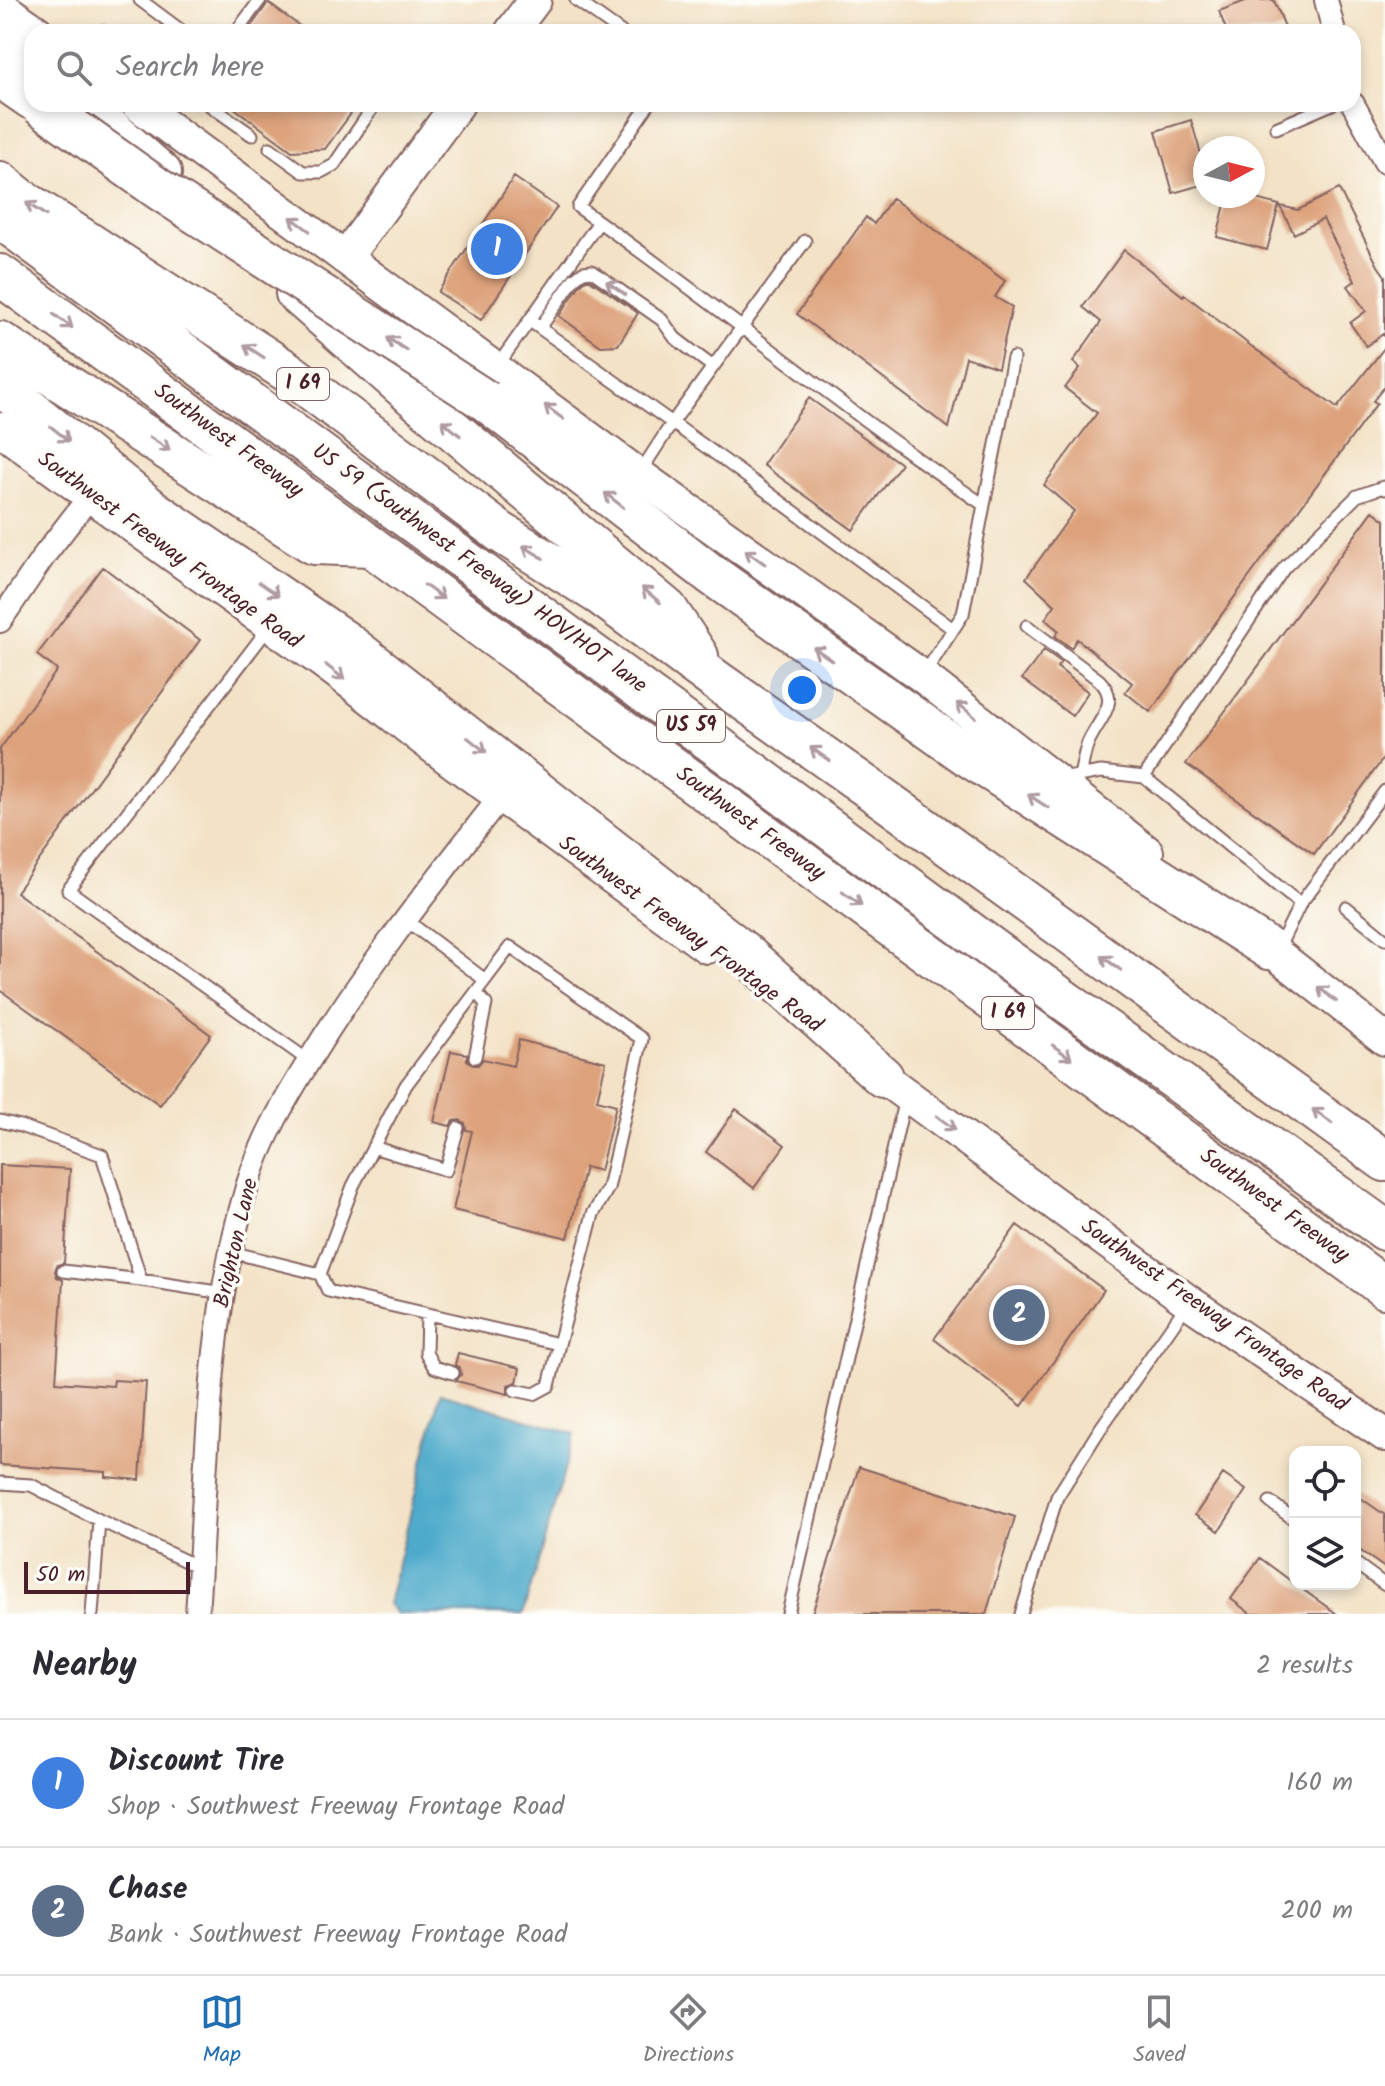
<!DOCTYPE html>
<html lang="en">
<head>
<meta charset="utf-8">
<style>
  :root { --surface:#fff; --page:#f7f7f7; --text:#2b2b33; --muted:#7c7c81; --line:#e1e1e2; --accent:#1f6fb2 }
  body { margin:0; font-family:Kalam,sans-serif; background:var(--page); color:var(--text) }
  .controls { position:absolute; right:24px; bottom:24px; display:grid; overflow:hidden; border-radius:16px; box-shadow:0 4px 12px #0003 }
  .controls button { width:72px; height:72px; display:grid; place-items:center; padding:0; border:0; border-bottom:2px solid var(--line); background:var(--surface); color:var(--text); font:40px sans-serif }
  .compass { position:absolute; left:1193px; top:136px; width:72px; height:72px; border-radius:50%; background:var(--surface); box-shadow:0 4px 12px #0003; rotate:83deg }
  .scale { position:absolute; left:24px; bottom:20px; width:166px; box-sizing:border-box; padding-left:8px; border:4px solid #4a1f2b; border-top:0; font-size:22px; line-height:28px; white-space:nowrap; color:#4a1f2b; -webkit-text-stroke:6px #fdfcf7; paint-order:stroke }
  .you { position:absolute; left:802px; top:690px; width:28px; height:28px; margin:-20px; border:6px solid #fff; border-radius:50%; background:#1a73e8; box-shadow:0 0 0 12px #1a73e833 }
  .badge { display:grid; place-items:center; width:52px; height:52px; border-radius:50%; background:var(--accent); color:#fff; font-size:26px; font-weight:700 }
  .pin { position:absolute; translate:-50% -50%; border:4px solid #fff; box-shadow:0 2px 8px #0006 }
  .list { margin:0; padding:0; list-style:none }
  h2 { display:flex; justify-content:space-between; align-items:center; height:104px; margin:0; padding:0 32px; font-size:34px }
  h2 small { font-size:26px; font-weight:400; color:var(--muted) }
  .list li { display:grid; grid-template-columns:52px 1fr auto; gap:24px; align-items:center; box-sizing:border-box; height:128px; padding:0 32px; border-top:2px solid var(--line) }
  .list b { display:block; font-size:30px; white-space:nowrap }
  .list p { margin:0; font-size:26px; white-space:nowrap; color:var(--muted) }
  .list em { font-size:26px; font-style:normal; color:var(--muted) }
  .icon { flex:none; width:44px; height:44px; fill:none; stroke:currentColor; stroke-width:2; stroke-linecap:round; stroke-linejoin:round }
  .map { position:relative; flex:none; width:1385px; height:1614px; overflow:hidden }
  .search { position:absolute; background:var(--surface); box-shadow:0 4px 12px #0003; left:24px; right:24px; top:24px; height:88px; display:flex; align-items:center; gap:20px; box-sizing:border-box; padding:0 28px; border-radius:24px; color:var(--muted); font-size:30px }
  .sheet { height:360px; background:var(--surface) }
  nav { display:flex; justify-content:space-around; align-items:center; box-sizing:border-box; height:112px; border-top:2px solid var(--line); background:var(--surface); font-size:22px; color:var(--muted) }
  nav a { display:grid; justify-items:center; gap:4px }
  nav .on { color:var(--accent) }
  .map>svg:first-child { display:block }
  .water { fill:#4daacb; stroke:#4c647b; stroke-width:2 }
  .building { fill:#dda27c }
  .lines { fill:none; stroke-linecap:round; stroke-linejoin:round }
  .lane-casing { stroke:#856361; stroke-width:15 }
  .street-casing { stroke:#856361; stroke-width:26 }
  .secondary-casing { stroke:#856361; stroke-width:36 }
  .highway-casing { stroke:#856361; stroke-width:44 }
  .lane { stroke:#fff; stroke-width:11 }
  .street { stroke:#fff; stroke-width:22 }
  .secondary { stroke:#fff; stroke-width:32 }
  .highway { stroke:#fff; stroke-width:40 }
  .highway-bridge-casing { stroke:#856361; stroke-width:44; stroke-linecap:butt }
  .highway-bridge { stroke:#fff; stroke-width:40 }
  .oneway { stroke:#ae9aa0 }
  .labels { text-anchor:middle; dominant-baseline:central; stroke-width:7; stroke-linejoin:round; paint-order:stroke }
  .shield { fill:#fdfcf7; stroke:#806168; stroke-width:2 }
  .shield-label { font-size:20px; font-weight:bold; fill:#4a1f2b }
  .street-label { font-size:22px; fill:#4a1f2b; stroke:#fdfcf7 }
</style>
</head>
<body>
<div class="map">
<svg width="1385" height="1614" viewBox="0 0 1385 1614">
  <rect width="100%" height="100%" fill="#fdfcf7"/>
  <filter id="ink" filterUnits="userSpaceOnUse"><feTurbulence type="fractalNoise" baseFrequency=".0125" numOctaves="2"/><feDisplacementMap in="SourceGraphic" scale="16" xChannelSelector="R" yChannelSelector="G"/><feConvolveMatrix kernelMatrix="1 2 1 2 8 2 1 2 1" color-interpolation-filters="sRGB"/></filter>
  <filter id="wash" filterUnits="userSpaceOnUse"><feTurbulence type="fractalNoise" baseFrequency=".006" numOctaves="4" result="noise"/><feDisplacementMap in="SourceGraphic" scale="32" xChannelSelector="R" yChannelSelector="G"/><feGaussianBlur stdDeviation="1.8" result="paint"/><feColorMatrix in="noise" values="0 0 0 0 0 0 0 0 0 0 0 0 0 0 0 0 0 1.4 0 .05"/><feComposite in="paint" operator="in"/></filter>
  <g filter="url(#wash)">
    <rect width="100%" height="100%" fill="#f3e2c6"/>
    <path class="water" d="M440,1393L575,1434L523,1614H397L388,1604Z"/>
    <g id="blocks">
      <path class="building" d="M1248,0H1274L1285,27L1272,32H1227L1219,11Z
        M268,3L308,32H247Z
        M229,104H358L325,149L292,151Z
        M1191,120L1205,168V184L1173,193L1156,131Z
        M514,177L557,207L481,320L438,292Z
        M1339,189L1378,266L1385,276V337L1383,334L1366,346L1350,323L1366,311L1348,286L1355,281L1323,219L1294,234L1280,206L1298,210Z
        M1227,196H1244L1279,205L1267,250L1217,237Z
        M892,198L1005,281L995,297L1012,307L998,368L966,357L949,428L797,314L866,217L874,224Z
        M1124,250L1183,296L1184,294L1247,343L1337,408L1385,347V386L1373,401L1377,403L1150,712L1125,692L1132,683L1077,639L1071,648L1055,636L1059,631L1045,619L1055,605L1026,578L1074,511L1044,485L1097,413L1065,388L1080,368L1073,362L1101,322L1083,307Z
        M586,280H590L638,313L618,345L601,346L559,316L580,285Z
        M809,398L901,464L853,530L763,465Z
        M1373,511L1385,520V756L1314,854L1186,764Z
        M103,567L200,640L16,892L211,1035L160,1105L0,990V749L57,670L37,655Z
        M1044,650L1061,662L1057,667L1088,692L1072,716L1022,679Z
        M519,1040L606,1062L597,1100L616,1105L600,1171L585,1167L568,1238L453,1210L472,1131L466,1130L465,1123L460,1120L453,1121L450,1126L434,1122L451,1051L467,1054V1060L473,1065H478L483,1059L513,1066Z
        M736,1109L785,1145L754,1188L706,1152Z
        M0,1165L70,1169L64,1263L57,1265L55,1271L57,1277L63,1280L56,1382L113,1386L114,1380L146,1382L140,1480L106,1477V1472L0,1465Z
        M1017,1225L1104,1290L1022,1406L934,1339Z
        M458,1353L520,1368L517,1382L508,1385V1394L456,1381L461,1375L460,1368L455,1365Z
        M859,1467L1015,1517L986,1614H812Z
        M1223,1474L1246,1490L1219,1531L1195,1515Z
        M1355,1494L1385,1515V1568L1355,1547Z
        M1260,1558L1295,1584L1337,1614H1251L1231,1599Z"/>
    </g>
  </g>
  <g filter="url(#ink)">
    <use href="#blocks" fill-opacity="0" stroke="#856361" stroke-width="2"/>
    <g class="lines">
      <defs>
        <path id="lane" d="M140,0L183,32
          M576,0L621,32
          M102,31L103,32
          M236,32L260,0
          M208,104L252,135
          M649,104L578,207C716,303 845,411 984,505L963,614L923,676
          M1276,128L1332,104
          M270,148L303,172H321L334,165L375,104
          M530,321L724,460L953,629
          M540,328L574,279L583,272L592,271L662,320L675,338L713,367
          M498,365L599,222
          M641,471L672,423L805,241
          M984,505L1013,358
          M270,626L68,890L309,1061
          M1027,626L1099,680C1122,702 1098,720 1088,743C1084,753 1083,764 1080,775
          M1144,777L1284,568L1357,496L1383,487L1385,489
          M1061,779L1101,772L1144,777L1300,904L1278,949
          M1300,904L1385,791
          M1346,907L1385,939
          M406,920L485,980
          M475,1057L486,1004L476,992
          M0,1121L20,1126L102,1155L141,1280
          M373,1147L446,1170L458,1128
          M231,1252L320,1274L328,1291L559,1344L593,1214L608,1188L642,1039L510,947L406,1085L353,1186L320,1274
          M63,1271L141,1280L223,1293
          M427,1314L426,1353L434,1367L453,1373
          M515,1390L534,1394L549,1386L559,1344
          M0,1483L31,1485L99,1520L200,1568
          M1270,1502L1295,1520
          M1355,1563L1385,1585
          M92,1614L99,1520
          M788,1614L905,1098
          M1021,1614L1057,1497L1100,1429L1186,1306"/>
        <path id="street" d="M1326,0L1334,32
          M1353,104L1385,162
          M0,621L46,553L90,496
          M197,1614C207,1472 206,1324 247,1187C261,1140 286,1098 312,1056C368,965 435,881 501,796"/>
        <path id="secondary" d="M0,6L37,32
          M511,32L535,0
          M137,104L639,475L922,676L1147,852
          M345,258L458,104
          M0,429C104,507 210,582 316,657C379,702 436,753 501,796L707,947
          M1252,935L1385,1039
          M863,1063L1189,1302L1385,1435"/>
        <path id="highway" d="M0,35L32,62
          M0,77L32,99
          M82,104L161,173
          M0,182L21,199L288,372L500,532L599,594L714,679L884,799L1385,1161
          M0,218L997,952L1385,1230
          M0,275L1385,1288
          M296,293L421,403L667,609L698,656
          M0,342L314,544L371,546
          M0,385L154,511L346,642L741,950L883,1077
          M486,401L712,575L968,756L1269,949"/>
      </defs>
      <use href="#lane" class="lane-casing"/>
      <use href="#street" class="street-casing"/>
      <use href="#secondary" class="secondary-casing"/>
      <use href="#highway" class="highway-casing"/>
      <use href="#lane" class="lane"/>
      <use href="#street" class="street"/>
      <use href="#secondary" class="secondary"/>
      <use href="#highway" class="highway"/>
      <defs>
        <path id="highway-bridge" d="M39,104L160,190L486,401"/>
      </defs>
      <use href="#highway-bridge" class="highway-bridge-casing"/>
      <use href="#highway-bridge" class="highway-bridge"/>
    </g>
    <defs><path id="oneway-shaft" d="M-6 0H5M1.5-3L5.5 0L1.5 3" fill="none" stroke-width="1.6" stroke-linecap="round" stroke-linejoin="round" transform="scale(2)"/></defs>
    <g class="oneway">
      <use href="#oneway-shaft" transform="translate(36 209) rotate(-147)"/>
      <use href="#oneway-shaft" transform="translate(300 224) rotate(-144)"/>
      <use href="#oneway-shaft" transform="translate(616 288) rotate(-145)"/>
      <use href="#oneway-shaft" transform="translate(63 321) rotate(36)"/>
      <use href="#oneway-shaft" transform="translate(397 344) rotate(-147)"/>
      <use href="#oneway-shaft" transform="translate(254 351) rotate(-147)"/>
      <use href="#oneway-shaft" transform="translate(554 412) rotate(-143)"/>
      <use href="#oneway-shaft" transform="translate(451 428) rotate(-140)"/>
      <use href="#oneway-shaft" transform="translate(60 434) rotate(39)"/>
      <use href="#oneway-shaft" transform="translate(160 444) rotate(33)"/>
      <use href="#oneway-shaft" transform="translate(614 500) rotate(-142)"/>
      <use href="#oneway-shaft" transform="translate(533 552) rotate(-148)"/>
      <use href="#oneway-shaft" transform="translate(755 557) rotate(-145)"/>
      <use href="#oneway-shaft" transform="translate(269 589) rotate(34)"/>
      <use href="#oneway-shaft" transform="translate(434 592) rotate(36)"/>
      <use href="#oneway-shaft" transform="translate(651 595) rotate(-140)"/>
      <use href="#oneway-shaft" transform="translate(823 654) rotate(-145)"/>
      <use href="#oneway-shaft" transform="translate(335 672) rotate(38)"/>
      <use href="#oneway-shaft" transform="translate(966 710) rotate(-142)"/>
      <use href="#oneway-shaft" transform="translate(477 745) rotate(38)"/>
      <use href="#oneway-shaft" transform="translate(820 754) rotate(-145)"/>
      <use href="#oneway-shaft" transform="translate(1038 801) rotate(-147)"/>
      <use href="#oneway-shaft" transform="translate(852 899) rotate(36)"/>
      <use href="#oneway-shaft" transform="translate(1111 963) rotate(-144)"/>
      <use href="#oneway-shaft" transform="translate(1327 994) rotate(-142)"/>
      <use href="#oneway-shaft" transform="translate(1062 1052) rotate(36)"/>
      <use href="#oneway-shaft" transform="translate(1322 1116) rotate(-144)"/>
      <use href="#oneway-shaft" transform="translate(946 1123) rotate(37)"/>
    </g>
  </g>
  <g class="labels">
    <g class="shield">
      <rect x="277" y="368" width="52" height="32" rx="6"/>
      <rect x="657" y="710" width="68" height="32" rx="6"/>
      <rect x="982" y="997" width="52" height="32" rx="6"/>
    </g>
    <g class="shield-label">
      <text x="303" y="384">I 69</text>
      <text x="691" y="726">US 59</text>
      <text x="1008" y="1013">I 69</text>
    </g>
    <g class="street-label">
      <text transform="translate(228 441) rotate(36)">Southwest Freeway</text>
      <text transform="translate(169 551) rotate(36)">Southwest Freeway Frontage Road</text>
      <text transform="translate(479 569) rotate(36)">US 59 (Southwest Freeway) HOV/HOT lane</text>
      <text transform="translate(750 824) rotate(36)">Southwest Freeway</text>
      <text transform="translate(690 935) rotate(36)">Southwest Freeway Frontage Road</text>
      <text transform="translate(1274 1206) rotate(36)">Southwest Freeway</text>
      <text transform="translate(237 1243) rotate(-77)">Brighton Lane</text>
      <text transform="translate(1214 1316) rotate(35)">Southwest Freeway Frontage Road</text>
    </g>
  </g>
</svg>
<div class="controls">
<button><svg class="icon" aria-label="locate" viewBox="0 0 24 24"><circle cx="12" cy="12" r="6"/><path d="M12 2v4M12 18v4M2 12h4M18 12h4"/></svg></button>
<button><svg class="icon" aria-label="layers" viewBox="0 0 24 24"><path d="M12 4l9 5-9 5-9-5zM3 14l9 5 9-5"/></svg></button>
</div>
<svg class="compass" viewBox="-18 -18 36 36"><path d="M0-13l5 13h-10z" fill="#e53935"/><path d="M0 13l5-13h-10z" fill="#7c7c81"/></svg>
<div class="scale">50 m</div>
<div class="you"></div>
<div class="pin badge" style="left:497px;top:249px;background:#3f7fe0">1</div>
<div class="pin badge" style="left:1019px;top:1315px;background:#5c6f8a">2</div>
<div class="search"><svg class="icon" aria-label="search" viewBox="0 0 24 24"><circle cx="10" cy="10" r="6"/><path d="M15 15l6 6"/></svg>Search here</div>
</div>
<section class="sheet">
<h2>Nearby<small>2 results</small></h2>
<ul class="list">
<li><span class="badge" style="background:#3f7fe0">1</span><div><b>Discount Tire</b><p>Shop · Southwest Freeway Frontage Road</p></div><em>160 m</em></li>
<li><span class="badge" style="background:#5c6f8a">2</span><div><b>Chase</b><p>Bank · Southwest Freeway Frontage Road</p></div><em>200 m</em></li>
</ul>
</section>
<nav>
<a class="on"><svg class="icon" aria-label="map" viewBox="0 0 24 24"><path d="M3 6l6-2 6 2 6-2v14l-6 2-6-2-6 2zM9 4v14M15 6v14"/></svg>Map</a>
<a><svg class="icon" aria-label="directions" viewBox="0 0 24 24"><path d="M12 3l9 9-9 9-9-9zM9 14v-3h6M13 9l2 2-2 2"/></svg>Directions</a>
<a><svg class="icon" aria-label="saved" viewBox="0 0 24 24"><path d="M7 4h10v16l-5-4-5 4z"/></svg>Saved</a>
</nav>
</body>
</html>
